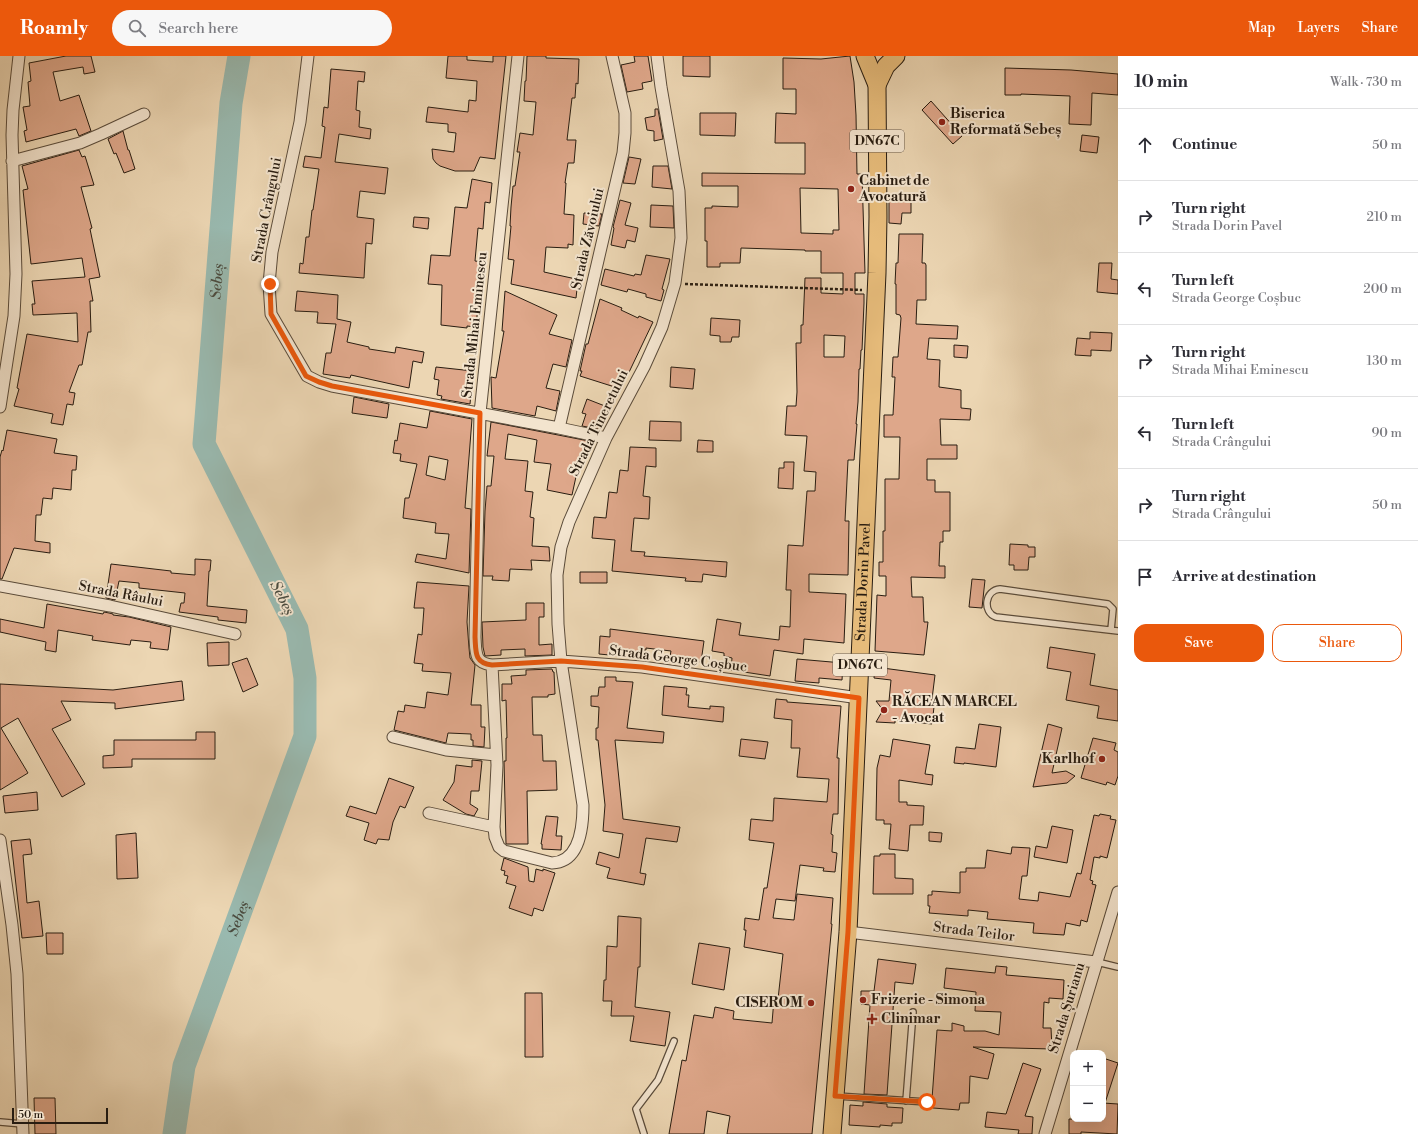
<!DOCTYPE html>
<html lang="en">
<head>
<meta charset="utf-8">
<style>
  :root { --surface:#fff; --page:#f7f7f7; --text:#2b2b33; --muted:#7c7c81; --line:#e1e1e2; --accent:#ea580c }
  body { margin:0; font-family:"Libre Bodoni",serif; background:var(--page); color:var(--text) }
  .controls { position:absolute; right:12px; bottom:12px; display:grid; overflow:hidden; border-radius:8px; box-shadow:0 4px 16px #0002 }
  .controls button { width:36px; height:36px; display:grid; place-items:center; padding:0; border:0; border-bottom:1px solid var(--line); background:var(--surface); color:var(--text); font:20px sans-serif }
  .scale { position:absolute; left:12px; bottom:10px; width:96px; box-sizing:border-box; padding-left:4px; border:2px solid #291d11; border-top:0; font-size:11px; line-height:14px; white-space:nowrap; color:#291d11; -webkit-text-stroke:3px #f3e4ce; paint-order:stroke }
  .stop { position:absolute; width:12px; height:12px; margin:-9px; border:3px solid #ea580c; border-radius:50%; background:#fff }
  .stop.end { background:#ea580c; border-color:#fff; box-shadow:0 1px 4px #0008 }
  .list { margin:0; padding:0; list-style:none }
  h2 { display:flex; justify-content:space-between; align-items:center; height:52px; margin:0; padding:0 16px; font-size:17px }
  h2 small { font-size:13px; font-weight:400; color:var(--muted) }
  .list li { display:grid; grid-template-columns:26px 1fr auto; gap:12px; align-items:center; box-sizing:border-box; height:72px; padding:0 16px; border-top:1px solid var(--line) }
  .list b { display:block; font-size:15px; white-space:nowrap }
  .list p { margin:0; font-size:13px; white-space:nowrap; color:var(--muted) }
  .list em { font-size:13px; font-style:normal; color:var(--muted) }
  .actions { display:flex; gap:8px; padding:12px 16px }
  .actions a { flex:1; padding:9px 0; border:1px solid var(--accent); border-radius:12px; text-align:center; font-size:14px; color:var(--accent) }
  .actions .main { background:var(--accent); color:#fff }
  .icon { flex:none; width:22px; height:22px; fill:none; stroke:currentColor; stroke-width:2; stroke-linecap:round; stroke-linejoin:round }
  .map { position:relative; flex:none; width:1118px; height:1078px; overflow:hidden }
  header { display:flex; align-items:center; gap:24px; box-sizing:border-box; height:56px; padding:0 20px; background:var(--accent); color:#fff }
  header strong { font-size:19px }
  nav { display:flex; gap:22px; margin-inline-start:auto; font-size:14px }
  .search { width:280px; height:36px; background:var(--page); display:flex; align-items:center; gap:10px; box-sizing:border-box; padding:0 14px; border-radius:22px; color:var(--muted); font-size:15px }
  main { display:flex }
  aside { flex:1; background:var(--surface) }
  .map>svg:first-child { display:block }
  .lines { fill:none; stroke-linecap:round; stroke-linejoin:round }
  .river { stroke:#99b9af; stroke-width:23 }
  .building { fill:#dea78a; stroke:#291d11; fill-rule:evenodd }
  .lane-casing { stroke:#5a4b3a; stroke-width:8 }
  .street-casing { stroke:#5a4b3a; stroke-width:13 }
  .primary-casing { stroke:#291d11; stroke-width:19 }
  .path { stroke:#291d11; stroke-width:2.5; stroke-dasharray:3 2; stroke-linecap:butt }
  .lane { stroke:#f3e4ce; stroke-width:5.5 }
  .street { stroke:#f3e4ce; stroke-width:11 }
  .primary { stroke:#e6bb7a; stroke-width:17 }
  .route { stroke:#ea580c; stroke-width:5 }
  .poi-dot { fill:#8f2418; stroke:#f3e4ce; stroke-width:1.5 }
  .labels { text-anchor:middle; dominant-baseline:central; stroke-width:4; stroke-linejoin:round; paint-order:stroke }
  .shield { fill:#f3e4ce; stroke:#66594a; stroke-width:1 }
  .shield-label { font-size:13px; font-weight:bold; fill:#291d11 }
  .poi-label { font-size:14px; font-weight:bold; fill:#291d11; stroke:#f3e4ce; text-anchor:start }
  .street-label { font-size:14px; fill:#291d11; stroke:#f3e4ce }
  .water-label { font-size:15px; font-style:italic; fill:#4b4c40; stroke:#f3e4ce }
</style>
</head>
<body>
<header>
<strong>Roamly</strong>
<div class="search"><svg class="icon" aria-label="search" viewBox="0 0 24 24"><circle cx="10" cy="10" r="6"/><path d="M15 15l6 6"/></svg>Search here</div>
<nav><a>Map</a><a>Layers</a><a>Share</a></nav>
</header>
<main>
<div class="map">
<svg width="1118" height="1078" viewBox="0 0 1118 1078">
  <rect width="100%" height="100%" fill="#ecd6b3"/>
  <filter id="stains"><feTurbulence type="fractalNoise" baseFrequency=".005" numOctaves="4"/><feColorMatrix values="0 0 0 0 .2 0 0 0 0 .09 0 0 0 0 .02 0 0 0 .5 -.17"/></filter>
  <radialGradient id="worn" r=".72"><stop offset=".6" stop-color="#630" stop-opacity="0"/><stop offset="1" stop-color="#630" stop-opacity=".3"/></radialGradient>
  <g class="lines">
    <path class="river" id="s1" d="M174,1078L184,1010L305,680V622L297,573L204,388L231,47L239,0"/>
  </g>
  <path class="building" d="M66,0H91L95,16L84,18L83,11L53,16L60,45L79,39L91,75L79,80L76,73L26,86L24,75L27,74L23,51L30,50L28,26L31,25L29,7Z
    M448,0H467V4L493,6V0H506L495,103L480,101L474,115H455L440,110L436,107L433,103L432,93L454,96L456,77L448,76V68L426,66L428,51L468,56L469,44L476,45L477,25L446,22Z
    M527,0H546V2L579,3L578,28L576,27L575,42H572L567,84H576L574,107H568L565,127H566L564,158L574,159L573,189L568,188V192L546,191L544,216L576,223L573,231L577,233L576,242L511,228L514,204L508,203L511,170H510L511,151L513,130H515L520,96H517L520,77L533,79L536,46L524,45L525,25H526Z
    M634,0H648L652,25L642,27L643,33L627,36L621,9L635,6Z
    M683,0H710V21L683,20Z
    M850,0L854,26L856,59L857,118H862L865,217H855V238H864V247L862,294H861L860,313H859L858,346L856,368H857L854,404H848L845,465H849L848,519L809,518V536L846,538L844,587L804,583L803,598L774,594L770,620L731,614L732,602L724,600V597L712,595L717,563L741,567L739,579L779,584L780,570L790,571L791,534H786L788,489L803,490L807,435H815L816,416L804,415L807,380L785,379L787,350H796L797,336L796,287H801V269H803L805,222H821V237L843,238V217H821V195H805V194L741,192L740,207H720V211H707V185H705V152H712V150L738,151V130H702V117L805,118V87H775L776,57L796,58V33H783V2L821,3ZM800,132L838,133L839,174H833V178L801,177ZM824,279L845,280L844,301H824Z
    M1005,12L1071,14L1118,18V39L1092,37L1091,69L1069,68L1070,40L1021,38V39H1005Z
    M331,13L365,16L364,26L358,25L356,54L360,55L359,71L371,73L370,83L339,78L335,106L388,112L385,138L360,135L357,161L374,163L372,188L366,187L364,222L299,217L300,207L303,208L306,181H309L312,154H313L319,113L303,111L305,100L321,102L325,71L322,70L324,51L328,52Z
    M931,45L962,80L953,88L922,54Z
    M655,53H658L663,83L654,85V75L647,74L645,62L655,60Z
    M700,57H736L735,80L700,79Z
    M123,75L128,94H129L135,113L124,117L116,97L114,98L108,83Z
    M1082,79L1099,81L1097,97L1080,95Z
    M79,94L82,101L85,100L94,129L81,131L92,172L90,173L100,221L89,223L93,245H90L91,276H88L82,309H79L69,336L75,337L73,349L67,348L63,369L51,367L53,358L14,350L19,333L17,332L27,278L78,286L77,257L33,259L32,248H35L32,225L85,221L82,202L31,208L23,134L28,133L22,110Z
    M629,101L641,103L635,128L623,127Z
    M653,110H668L672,133L652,131Z
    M472,123L492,127L490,147L485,146L483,173L478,172L475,205L484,206L478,250L476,271L467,270V272L441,269L442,229L428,228L431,199L450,200L455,151L467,152Z
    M620,144L631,147L625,169L638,172L635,186L627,184L625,192L611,189L614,172L613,171Z
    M889,145H911V157H902L901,168L889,167Z
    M651,149L673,150L674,172L650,171Z
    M584,157L602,158L599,170L583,168Z
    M414,161L429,162L428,173L413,171Z
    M899,178H923L922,207H925L926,209V244H917L916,268L958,270L957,283L929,282L927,303L940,304L939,331L961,334V352L971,353L970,364L940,363L941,389H957V403H927V424H935V436H950V475H943V486H940L939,510H945V522L911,521L912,541H923L924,566H928L924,599L875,595L877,539L886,540V520H879V506H883V475H885V423H899L900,381H884V359H893L895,321H892L893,301H898L901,262L900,259L896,258V228H895L896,207H898Z
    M646,199L670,203L662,233L664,234L661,245L646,241V238L628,233L627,236L601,229L605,213L634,220L635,218L641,219Z
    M1099,207H1112L1111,223L1118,224V238L1097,236Z
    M297,235L338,239L337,263L351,266L347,286L369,291V293L395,297L396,291L424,296L422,307L413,305L409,332L351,319L350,322L323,318L326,297H331L336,268L317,267L318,256L295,255Z
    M505,235L557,259L549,278L572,284L566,311L553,308L546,332L560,335L556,355L537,350L535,360L492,352L491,321L496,322L504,275H502Z
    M600,243L622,252L621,254L638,262L639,260L653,266L621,333L580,320L582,315H580L586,288H588Z
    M711,262L740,264L739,281H732L731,286H720V280L710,279Z
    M1090,276L1112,277L1111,295L1091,294V300L1075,299L1077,282L1090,283Z
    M954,289L968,290L967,302L954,301Z
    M436,311L473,315L470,348L441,343L442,340L437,339L439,324L434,323Z
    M671,311L695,313L693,333L670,331Z
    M354,341L389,348L387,362L352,357Z
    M587,343L610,352L602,370L598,373L582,370L586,358L582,357Z
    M430,355L472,363L465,452L471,453L469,517L415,506L417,498L446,503L449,478L435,477L436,467L403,462L405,442H409L417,408L400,405L401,398L393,397L395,384L397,385L400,367L427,372ZM429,400L448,404L445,424L426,419Z
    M650,365L681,366V385L649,384Z
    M491,366L589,385L586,403H582L579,417L577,416L572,439L547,434L551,408L534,406L537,384L508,378L505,403L528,405L525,435L533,436L530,461L534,462L532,490L549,491L550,505L531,504L532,514L510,513L509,525L492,524L493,520H483L485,455L487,430H491L494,400H487Z
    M7,374L57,383L54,397L77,400L76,414H72L71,434L53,432L52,443L43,442L41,459H36L35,485L50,487V497L14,492L2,523H0V401L2,394L3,395Z
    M698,384L713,385V396H697Z
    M630,391L656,392V411L646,410L643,440L650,441L649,463L634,462L631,495L645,496L644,500L727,506L726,521L703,518L702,526L685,525L686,522L612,515L615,484L592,482L594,461L606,462L609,436L617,437L620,414L628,415Z
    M784,406H794L793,433L778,432L779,412H784Z
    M1010,488L1028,489V491H1035V501H1029L1028,514H1014V509H1009Z
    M195,503L211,504L210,515H209L207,550L247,554L246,567L218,564V561L179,556L181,547H184L185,537L139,532V527L119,525L115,544L106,542L111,508L171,515V517L195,519Z
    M580,516H607V527H580Z
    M972,523L985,524L982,552L969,551Z
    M417,526L469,530L467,566L469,592L470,602L475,609L471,649H481V671H485L484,691L473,690V684H471V678L448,677L446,687L394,674L398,655L404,656L405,649L425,652L427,636L448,639L451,617L422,615L423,608L414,607L418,578L422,579L424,552H414Z
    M526,547H544V561H539V589L552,588V599L525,600V593L501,594V599L485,600L483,591L482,566L526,564Z
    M47,548L103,558L104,556L109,557L113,558V559L129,561L171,571L168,594L150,592L151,586L131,584L130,589L92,584L93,580L58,574L56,596L45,594L46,586L0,576V563L44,572Z
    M610,573L704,585L701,606L693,605L692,609L669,606L671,595L646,592V594H642L641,602L599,598L600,580L610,581Z
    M229,586V609L208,610L207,587Z
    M1050,591L1095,598L1090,629L1118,634V665L1097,662L1099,650L1066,644L1071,616L1047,612Z
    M247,602L258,629L243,636L232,607Z
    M797,603L843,607L842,624L819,622V627L795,625Z
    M875,611L935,619L931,651H934L932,668L895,664V667L876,666L883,654L876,645H889L891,624L874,622Z
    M552,613L553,616H554L555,638L548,639V641H532L533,679H542L543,705H556L557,734L527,735L528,788H506L504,705H506V682H507L506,644L502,645V628H512L511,620L526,619V614Z
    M605,621H616V625L633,626L627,672L664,676L663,687L615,684L623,763L680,771L677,786L646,782L640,817L646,818L644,829L607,822L610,812L596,808L599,796L619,802L623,778L603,775L605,749L598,684H596V672H598L599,651L591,650V640H598L599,631H605Z
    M182,625L184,644L115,653V647L61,645L71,664L52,673L85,728L62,741L18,662L1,672L28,717L0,734V628L113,634Z
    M664,630L687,632L686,639H689L688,651L710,653V650L724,651L723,666L662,659Z
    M776,643L787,644V646L841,650L837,702H839L838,758H833L831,778L833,779L832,796L837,797L835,816L823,815L824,812L800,809L795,845L776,843L773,862L794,864L797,838L833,842L831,868H832L812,1078H727L730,1060L707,1055L704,1078H669L682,1004L686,1005L694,959L713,962L715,951L734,955L733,963L772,967L774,943H778L783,898L744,891L746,874H744L745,862L759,864L764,832H767L774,787L749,784L751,763L773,765L774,742L827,746L829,723L797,721L800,692H791L792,664L774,662Z
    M979,668L1001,671L996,711L964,707V708L954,707L956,691L975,693Z
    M1048,668L1062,672L1052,717L1066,715L1075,720L1067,727L1033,731Z
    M196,676H215V703H132V711L103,712V700L114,699V684H196Z
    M1093,682L1116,687L1114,694L1118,696V720L1115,729L1107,726L1106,729L1081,722Z
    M741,683L768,686L765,703L739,700Z
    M893,683L930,689L925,718L933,719L932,729L899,724V746H907V749L924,750L923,769H910L908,795L889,793L891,768H884V764H876L877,712L880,699L890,701Z
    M472,704L482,705L479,735H471L470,748L478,753L474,760L466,758L443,744L454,726L456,709L472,711Z
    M389,722L414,731L405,752L400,750L393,766L389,784L378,783L376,788L364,784L369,767L346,760L350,750L376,758Z
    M37,736L38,754L5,757L3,740Z
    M1100,758L1111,760L1110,763L1116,764L1107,802L1100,800V802L1094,801L1090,824L1093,825L1092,828L1096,829L1087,866L1081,864L1080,870L1066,867L1064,879L1033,877L1034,867L987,863L988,856L968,854V860L929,857L930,850H928V839H932V835L960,837V816H966V812H985L987,794L1011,798L1012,791L1030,792L1027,820H1022L1019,843L1038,845L1039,836L1070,841L1077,817L1081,818L1094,759L1099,760Z
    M546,760L558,761L556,780H562L561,794L542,793V788H541Z
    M1052,770L1073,774L1067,807L1034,801L1036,790L1047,792Z
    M929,776L942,777L941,786L929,785Z
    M136,777L138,822L117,823L116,779Z
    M30,783L32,798L23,799L27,847L39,845L43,880L22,882L11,785Z
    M880,798H895V822L913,823V838H873L874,800H880Z
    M504,802L528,811L529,825L534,826L536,813L543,815V813L555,817L543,855L534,852L532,860L509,852L516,830L506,827L508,820L504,819L505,815L501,814Z
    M618,860L641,862L640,911H638L635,951L670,956L665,990L630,985L634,960H611L612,945H603L604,924H606L607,890L617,891Z
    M46,877H63V898H47Z
    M699,887L730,892L724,934L692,928Z
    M878,903L916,908L913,928L895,926L887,1039L864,1038L870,949L861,948V935H874Z
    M996,910L1007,911L1006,919L1064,924L1063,943L1049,942V947L1044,946L1043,972H1051L1052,993L973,991L994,998L988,1023L970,1020L969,1047H960L959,1054L933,1052L934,1043H932L937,974L952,975V967L964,970V975H985L999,979L1001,956L975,955L976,936L944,932L946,912L995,917Z
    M525,937H542L543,1001H525Z
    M1103,1002L1118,1007L1105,1047H1103Z
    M1023,1007L1041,1013L1025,1060L1033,1061L1032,1078H1018L1019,1074L985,1071L987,1056L1006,1058Z
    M34,1042H55L56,1078H35Z
    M863,1046L887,1048V1051L903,1052L902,1067H892V1070L880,1069V1071L849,1069L850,1049L863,1050Z
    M1103,1047L1118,1048L1117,1078L1081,1076V1078H1069V1063L1103,1064Z"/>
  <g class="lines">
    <defs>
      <path id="lane" d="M1111,574L1113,553L1108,548L1000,533C985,534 982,556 996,561L1118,575
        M1097,906L1118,911
        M837,1040L927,1046
        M906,1045L913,956
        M0,1066L23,1068
        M644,1078L636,1053L658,1024L674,985"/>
      <path id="street" d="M308,0L300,66L272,196L269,228L271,258L307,320L319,326L332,330L559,372L606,382
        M518,0L480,357L475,581C476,596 474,607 492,609L497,709L494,771L495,781L499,791L504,795L552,807C580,806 583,771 583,749L561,605L558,568L557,519L561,491L569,466L606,382L644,311L662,271L675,227L681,182L679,135L661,31L657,0
        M12,105L80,87L101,78L144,58
        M0,351L14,260L16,218L12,79L13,54L19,0
        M559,372L623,97L625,77V57L612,0
        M0,530L110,550L235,578
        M492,609L561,605L642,611L859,642
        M393,681L446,694L496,699
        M429,757L494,771
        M0,784L12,869L17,918L23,1078
        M848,876L1096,906
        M1045,1078L1118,836"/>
      <g id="primary">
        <path d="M877,29L886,10L896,0"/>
        <path id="s2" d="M832,1078L848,876L877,217L878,161L877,29L865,0"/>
      </g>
    </defs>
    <use href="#lane" class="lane-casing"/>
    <use href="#street" class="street-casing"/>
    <use href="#primary" class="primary-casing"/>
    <path class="path" d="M685,228L862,234"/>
    <use href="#lane" class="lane"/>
    <use href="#street" class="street"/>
    <use href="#primary" class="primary"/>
  </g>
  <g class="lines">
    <path class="route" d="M270,228L271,258L306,320L319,326L332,330L480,357L475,581C476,596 474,607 492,609L561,605L642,611L859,642L848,876L835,1040L927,1046"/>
  </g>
  <g class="poi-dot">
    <circle cx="942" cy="66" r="4"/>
    <circle cx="851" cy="133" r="4"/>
    <circle cx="884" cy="654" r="4"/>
    <circle cx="1102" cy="703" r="4"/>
    <circle cx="863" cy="944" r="4"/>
    <circle cx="811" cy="947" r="4"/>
    <path d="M870 957h4v4h4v4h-4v4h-4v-4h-4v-4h4z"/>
  </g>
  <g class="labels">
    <g class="shield">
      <rect x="850" y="74" width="54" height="22" rx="3"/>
      <rect x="833" y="598" width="54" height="22" rx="3"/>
    </g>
    <g class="shield-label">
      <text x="877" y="85">DN67C</text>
      <text x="860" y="609">DN67C</text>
    </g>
    <g class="poi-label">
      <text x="950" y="58">Biserica<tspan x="950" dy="16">Reformată Sebeș</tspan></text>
      <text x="859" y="125">Cabinet de<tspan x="859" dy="16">Avocatură</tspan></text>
      <text x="892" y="646">RĂCEAN MARCEL<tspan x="892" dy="16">- Avocat</tspan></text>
      <text x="1094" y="703" text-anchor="end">Karlhof</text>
      <text x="871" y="944">Frizerie - Simona</text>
      <text x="803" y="947" text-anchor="end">CISEROM</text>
      <text x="881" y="963">Clinimar</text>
    </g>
    <g class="street-label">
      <text transform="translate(267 154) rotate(-79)">Strada Crângului</text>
      <text transform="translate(588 183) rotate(-77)">Strada Zăvoiului</text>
      <text transform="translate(475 269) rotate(-84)">Strada Mihai Eminescu</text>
      <text transform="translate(599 367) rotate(-64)">Strada Tineretului</text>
      <text stroke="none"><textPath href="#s2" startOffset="553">Strada Dorin Pavel</textPath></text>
      <text transform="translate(121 538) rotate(11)">Strada Râului</text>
      <text transform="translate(678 603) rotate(7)">Strada George Coșbuc</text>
      <text transform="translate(974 876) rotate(7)">Strada Teilor</text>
      <text transform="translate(1067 952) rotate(-73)">Strada Șurianu</text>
    </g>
    <g class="water-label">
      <text stroke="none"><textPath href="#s1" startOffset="898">Sebeș</textPath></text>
      <text transform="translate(282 542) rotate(63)">Sebeș</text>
      <text stroke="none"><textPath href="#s1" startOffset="226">Sebeș</textPath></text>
    </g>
  </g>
  <rect width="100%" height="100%" filter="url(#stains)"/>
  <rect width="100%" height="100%" fill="url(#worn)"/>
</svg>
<div class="controls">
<button>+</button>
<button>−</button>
</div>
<div class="scale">50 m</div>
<div class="stop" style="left:927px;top:1046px"></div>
<div class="stop end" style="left:270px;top:228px"></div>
</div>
<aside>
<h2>10 min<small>Walk · 730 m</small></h2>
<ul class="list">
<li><svg class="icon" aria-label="ahead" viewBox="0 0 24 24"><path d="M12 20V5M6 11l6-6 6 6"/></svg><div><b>Continue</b></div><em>50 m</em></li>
<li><svg class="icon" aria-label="right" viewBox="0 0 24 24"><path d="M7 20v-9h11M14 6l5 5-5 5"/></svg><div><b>Turn right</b><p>Strada Dorin Pavel</p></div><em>210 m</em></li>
<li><svg class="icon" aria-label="left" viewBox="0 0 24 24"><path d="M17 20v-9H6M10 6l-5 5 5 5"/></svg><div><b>Turn left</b><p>Strada George Coșbuc</p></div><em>200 m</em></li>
<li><svg class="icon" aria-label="right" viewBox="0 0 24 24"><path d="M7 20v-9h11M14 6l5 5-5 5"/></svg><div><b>Turn right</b><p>Strada Mihai Eminescu</p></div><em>130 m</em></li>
<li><svg class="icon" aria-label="left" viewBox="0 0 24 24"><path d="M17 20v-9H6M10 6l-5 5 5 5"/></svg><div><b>Turn left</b><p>Strada Crângului</p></div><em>90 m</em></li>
<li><svg class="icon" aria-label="right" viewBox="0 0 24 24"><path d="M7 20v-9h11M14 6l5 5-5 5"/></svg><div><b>Turn right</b><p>Strada Crângului</p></div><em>50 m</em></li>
<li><svg class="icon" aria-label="arrive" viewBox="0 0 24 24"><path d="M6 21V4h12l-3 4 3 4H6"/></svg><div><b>Arrive at destination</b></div></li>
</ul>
<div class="actions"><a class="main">Save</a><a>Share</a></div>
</aside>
</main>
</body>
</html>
